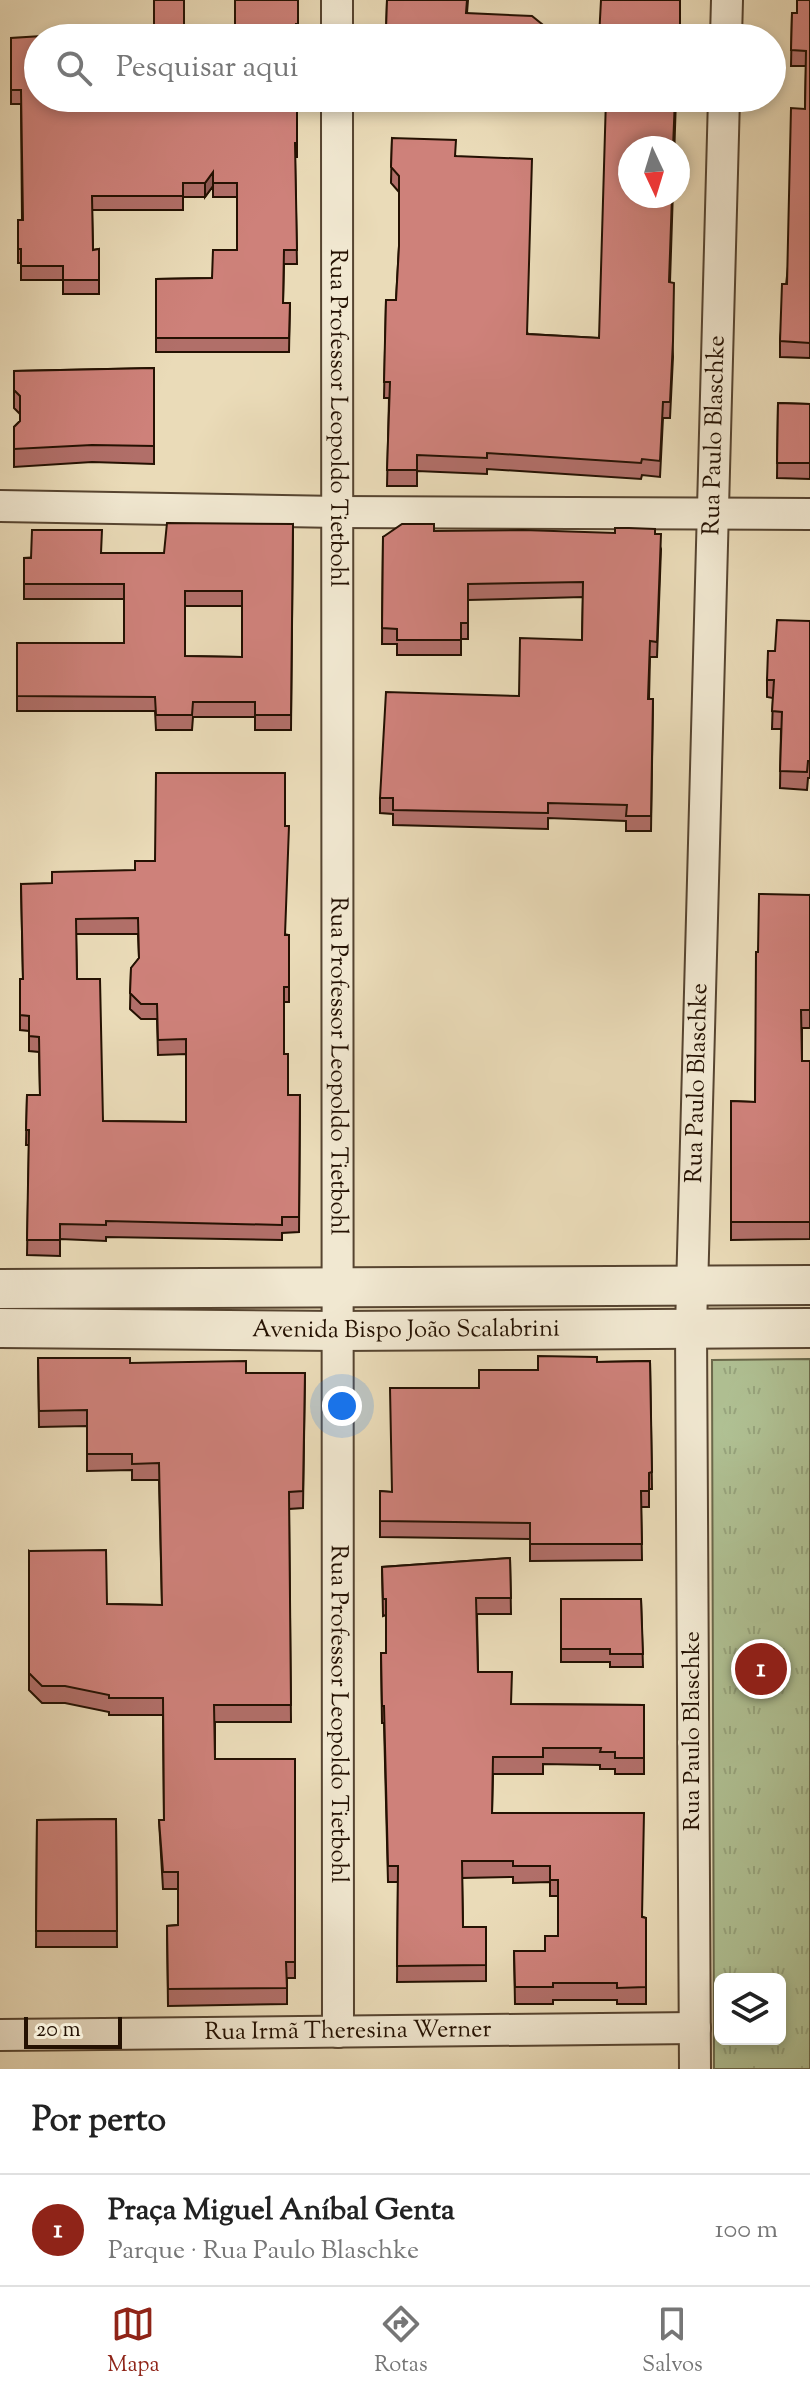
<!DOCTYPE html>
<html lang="pt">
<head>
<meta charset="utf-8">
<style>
  :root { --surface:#fff; --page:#f2f2f2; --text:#222; --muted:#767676; --line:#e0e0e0; --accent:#8f2418 }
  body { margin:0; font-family:"Sorts Mill Goudy",serif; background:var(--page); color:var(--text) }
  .controls { position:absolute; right:24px; bottom:24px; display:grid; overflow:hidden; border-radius:12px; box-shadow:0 4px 12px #0003 }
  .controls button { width:72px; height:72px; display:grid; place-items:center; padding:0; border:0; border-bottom:2px solid var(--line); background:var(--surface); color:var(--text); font:40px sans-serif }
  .compass { position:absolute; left:618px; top:136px; width:72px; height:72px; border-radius:50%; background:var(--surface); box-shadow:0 4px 12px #0003; rotate:176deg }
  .scale { position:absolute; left:24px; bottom:20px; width:98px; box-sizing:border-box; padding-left:8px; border:4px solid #241102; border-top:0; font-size:22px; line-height:28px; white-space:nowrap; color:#241102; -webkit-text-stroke:6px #f1e8d1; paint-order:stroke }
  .you { position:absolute; left:342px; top:1406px; width:28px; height:28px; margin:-20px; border:6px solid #fff; border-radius:50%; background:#1a73e8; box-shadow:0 0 0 12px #1a73e833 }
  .badge { display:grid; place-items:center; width:52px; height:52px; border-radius:50%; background:var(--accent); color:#fff; font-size:26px; font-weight:700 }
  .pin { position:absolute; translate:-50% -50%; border:4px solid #fff; box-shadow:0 2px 8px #0006 }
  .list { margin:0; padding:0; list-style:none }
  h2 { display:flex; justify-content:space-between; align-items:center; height:104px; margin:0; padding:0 32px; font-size:34px }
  h2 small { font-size:26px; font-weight:400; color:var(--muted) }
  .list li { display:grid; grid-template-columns:52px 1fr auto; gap:24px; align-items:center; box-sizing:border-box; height:112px; padding:0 32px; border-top:2px solid var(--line) }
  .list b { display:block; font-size:30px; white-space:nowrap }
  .list p { margin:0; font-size:26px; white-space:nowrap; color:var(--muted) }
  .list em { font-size:26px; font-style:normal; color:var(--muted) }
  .icon { flex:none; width:44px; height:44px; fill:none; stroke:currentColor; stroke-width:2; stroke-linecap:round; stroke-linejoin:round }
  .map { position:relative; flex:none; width:810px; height:2069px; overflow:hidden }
  .search { position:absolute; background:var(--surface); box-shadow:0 4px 12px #0003; left:24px; right:24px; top:24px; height:88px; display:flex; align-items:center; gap:20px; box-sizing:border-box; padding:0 28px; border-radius:44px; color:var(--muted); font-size:30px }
  .sheet { height:216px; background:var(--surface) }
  nav { display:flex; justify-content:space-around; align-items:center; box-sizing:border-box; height:112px; border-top:2px solid var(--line); background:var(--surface); font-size:22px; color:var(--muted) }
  nav a { display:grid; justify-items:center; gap:4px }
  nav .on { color:var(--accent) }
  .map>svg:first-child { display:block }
  .park { fill:url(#park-tufts); stroke:#6a694b; stroke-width:2; fill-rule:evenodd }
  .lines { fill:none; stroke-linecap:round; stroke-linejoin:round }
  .minor-casing { stroke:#564430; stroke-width:34 }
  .tertiary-casing { stroke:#564430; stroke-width:42 }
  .minor { stroke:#f1e8d1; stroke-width:30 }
  .tertiary { stroke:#f1e8d1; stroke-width:38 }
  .wall { fill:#b16f69; stroke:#241102; stroke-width:2; fill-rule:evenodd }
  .shaded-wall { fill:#905a55; stroke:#241102; stroke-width:2 }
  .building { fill:#ce817a; stroke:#241102; stroke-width:2; fill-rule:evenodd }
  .labels { text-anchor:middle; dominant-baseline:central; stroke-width:6; stroke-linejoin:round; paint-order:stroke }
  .street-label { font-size:24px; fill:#241102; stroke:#f1e8d1 }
</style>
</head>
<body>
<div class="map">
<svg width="810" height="2069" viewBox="0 0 810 2069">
  <defs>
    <pattern id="park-tufts" width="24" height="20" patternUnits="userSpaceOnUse" patternTransform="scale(2)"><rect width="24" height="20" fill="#b0c194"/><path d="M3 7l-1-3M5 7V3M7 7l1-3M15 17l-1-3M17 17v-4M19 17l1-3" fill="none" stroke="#97a57e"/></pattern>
  </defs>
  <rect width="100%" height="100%" fill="#eadbb8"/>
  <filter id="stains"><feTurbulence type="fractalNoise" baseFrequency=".0025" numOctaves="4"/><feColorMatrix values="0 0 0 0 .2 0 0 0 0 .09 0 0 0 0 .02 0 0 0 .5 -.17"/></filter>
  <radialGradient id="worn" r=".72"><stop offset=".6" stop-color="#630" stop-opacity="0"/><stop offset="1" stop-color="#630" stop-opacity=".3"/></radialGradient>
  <path class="park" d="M810,1359V2069H714L712,1360ZM720,1979H780V2039H720Z"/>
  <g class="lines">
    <defs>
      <g id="minor">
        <path d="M337,0V38"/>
        <path d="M726,38L727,0"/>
        <path id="s1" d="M337,98L338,2032"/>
        <path d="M0,506L339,512L810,514"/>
        <path id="s2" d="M0,2035L695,2028"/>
        <path id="s3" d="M695,2069L691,1328L724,98"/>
      </g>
      <g id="tertiary">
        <path d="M0,1289L810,1285"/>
        <path id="s4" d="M0,1328L337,1331L810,1328"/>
      </g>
    </defs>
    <use href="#minor" class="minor-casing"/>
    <use href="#tertiary" class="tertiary-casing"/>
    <use href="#minor" class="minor"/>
    <use href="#tertiary" class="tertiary"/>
  </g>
  <path class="wall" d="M235,0H298V38H235Z
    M387,0H468L467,13L563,38H386Z
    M810,0V358L780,357V341L805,109L806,66H791L792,13H797Z
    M154,37L184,38L38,98H297V157H295L297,264H284L283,303H290L289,352H156V279L212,278L237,250V197H213V186L205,197H183V210H92L93,250L99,249V294H63V280H21V263H18V234L22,220L21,104H11V38Z
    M411,98H454V102L411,100Z
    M676,98L670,282L673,357L670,418H663L660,477L642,475L641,479L487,469V474L417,471V486H387L389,398H384L386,300H396L399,246V192L391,183L392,138L456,156L528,334L599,338Z
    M154,368V464L92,462L14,467V427L20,421V414L14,408V371Z
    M778,403L810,404V479L777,478Z
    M293,524L291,730H255V717H193L192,730H156L155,711H17V643H124V599H24V558L102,553H164ZM185,606H242V657L185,656Z
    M434,531L655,534L661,549L657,657H650L649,699H653L651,831H626V821L548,818V829L393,825V814L380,813V798L519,696L582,640L583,597L468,600V639H461V655H397V644H382L383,537Z
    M810,621V778H808L807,790L780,788L781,729H772L773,698L767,697V680L775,651Z
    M21,884L289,935V1002H284V1054L288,1095H300L299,1232L282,1233V1240L106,1237V1241L60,1239V1256L27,1255L29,1145H26L27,1095H40L39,1052L29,1051V1031L20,1030V979H23ZM76,934H138L139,958L131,968L130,1009L141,1019H157L158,1055L186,1054V1122L103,1121L77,979Z
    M810,895V1028H802V1061H810V1239L731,1240V1101L755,1102L758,952Z
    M38,1358L130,1363L246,1373H305L303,1508L289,1509L291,1722H215V1759H295V1978H287V2004L168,2006L167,1926L178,1925V1889H163L159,1820H164L163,1715H109V1712L65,1703H42L29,1690V1551L107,1604L162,1605L159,1480H132V1470L87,1471V1426L39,1427Z
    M650,1361L652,1489H649V1507H641L642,1560L530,1561V1539L380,1537V1491L392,1492L479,1388L538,1370L597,1362Z
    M510,1558L511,1614H477L478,1672L511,1704L644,1705V1774H615V1769H600V1765L543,1764V1774H493L492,1813L643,1917L646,1918V2004H617V2000H553V2004H515L514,1951H545L558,1936V1896H550V1882L513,1883V1877L462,1878L463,1927H486V1981L397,1982L398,1882H388L384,1723H382L381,1653H386V1615L383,1616L382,1567Z
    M561,1599H641L643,1667H610V1662H561Z
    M116,1819L117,1947H36L37,1820Z"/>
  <path class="shaded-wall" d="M213,172V186L205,197V183Z"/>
  <path class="building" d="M154,0H184V38H38V98H297V143H295L297,250H284L283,303H290L289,338H156V279L212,278L213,250H237V183H213V172L205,183H183V196H92L93,250L99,249V280H63V266H21V249H18V220H23L21,90H11V38L58,35L154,37Z
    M235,0H298V24H296V38H241V25H235Z
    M387,0H467L466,13L532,16L558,37L563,38H394V30L386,29Z
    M601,0H680V38H599Z
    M797,0H810V343L780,341L782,284H787L791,108L805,109L806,51L791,50L792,13H797Z
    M606,98H675L673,148H630V196H672L669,282L674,283L673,341L670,402H663L660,461L642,459L641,463L487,453V458L417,455V470H387L390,382H384L386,300H396L399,246V176L391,167L392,138L456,140L455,156L532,159L527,334L599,338Z
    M154,368V446L92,445L14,449V427L20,421V396L14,390V371Z
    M778,403L810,404V463H777Z
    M167,523L293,524L291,715H255V702H193L192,715H156L155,697L17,696V643H124V584H24V558H31L32,530H102L101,553H164ZM185,591H242V657L185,656Z
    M402,524H434V531L523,530L615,533V528H629L655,529V534H661L657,642L650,641L648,699H653L651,816H626L627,805L548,803V813L393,810V798H380L386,692L519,696L520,638L582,640L583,582L468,584V623H461V640H397V629L382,628L383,537Z
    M777,620L810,621V761H808L807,772L780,771L782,712L772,711L774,680H767L768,651H775Z
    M156,773H285V826H289L285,935H289V987H284V1054H288V1095H300L299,1217H282V1225L106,1221V1225L60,1224V1240H27L29,1130H26L27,1095H40L39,1037L29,1036V1016L20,1015V979H23L21,884L52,883V872L135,870V861H155ZM138,918L139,958L131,968L130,993L141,1004H157L158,1040L186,1039V1122L103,1121L100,979H77L76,919Z
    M759,894L810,895V1010H801L802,1061H810V1222H731V1101L755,1102L756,952H758Z
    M538,1356L597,1357V1362L650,1361L652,1472L649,1473V1491H641L642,1544H530V1523L380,1521V1491L392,1492L390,1388H479V1370H538Z
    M38,1358H130V1363L246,1361V1373H305L303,1491L289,1492L291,1705H214L215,1759H295V1962H286L287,1988L168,1989L167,1926L178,1925V1872H163L159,1820H164L163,1698H109V1695L65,1686H42L29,1673V1551L106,1550L107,1604L162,1605L159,1463L132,1464V1454H87V1410L39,1411Z
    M510,1558L511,1598H476L478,1672H512L511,1704L644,1705V1758H615V1752H600L601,1748H543V1757H493L492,1813H644L642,1917L646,1918V1987L617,1988V1983H553V1987H515L514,1951H545V1936H558V1880H550V1866H513V1861H462L463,1927H486V1965L397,1966L398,1866H388L384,1706H382L381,1653H386V1599H383L382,1567Z
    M561,1599H641L643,1654H610V1649H561Z
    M116,1819L117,1931H36L37,1820Z"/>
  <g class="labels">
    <g class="street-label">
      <text stroke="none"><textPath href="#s1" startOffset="320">Rua Professor Leopoldo Tietbohl</textPath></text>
      <text stroke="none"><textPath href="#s3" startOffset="1634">Rua Paulo Blaschke</textPath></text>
      <text stroke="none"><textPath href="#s1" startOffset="968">Rua Professor Leopoldo Tietbohl</textPath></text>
      <text stroke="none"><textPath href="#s3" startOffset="986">Rua Paulo Blaschke</textPath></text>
      <text stroke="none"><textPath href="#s4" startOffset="406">Avenida Bispo João Scalabrini</textPath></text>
      <text stroke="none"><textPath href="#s1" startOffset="1616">Rua Professor Leopoldo Tietbohl</textPath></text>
      <text transform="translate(693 1731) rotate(-90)">Rua Paulo Blaschke</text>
      <text stroke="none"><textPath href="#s2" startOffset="348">Rua Irmã Theresina Werner</textPath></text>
    </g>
  </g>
  <rect width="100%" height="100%" filter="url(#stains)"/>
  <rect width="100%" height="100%" fill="url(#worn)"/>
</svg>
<div class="controls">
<button><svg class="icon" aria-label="layers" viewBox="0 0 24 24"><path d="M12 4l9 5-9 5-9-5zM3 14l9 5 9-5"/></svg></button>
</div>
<svg class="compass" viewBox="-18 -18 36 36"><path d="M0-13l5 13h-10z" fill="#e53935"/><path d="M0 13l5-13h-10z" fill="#767676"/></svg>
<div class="scale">20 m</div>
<div class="you"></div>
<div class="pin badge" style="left:761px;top:1669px">1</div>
<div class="search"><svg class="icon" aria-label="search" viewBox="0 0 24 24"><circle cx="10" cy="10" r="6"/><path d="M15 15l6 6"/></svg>Pesquisar aqui</div>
</div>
<section class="sheet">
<h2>Por perto<small></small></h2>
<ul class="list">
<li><span class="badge">1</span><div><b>Praça Miguel Aníbal Genta</b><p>Parque · Rua Paulo Blaschke</p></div><em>100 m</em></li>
</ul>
</section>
<nav>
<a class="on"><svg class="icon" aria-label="map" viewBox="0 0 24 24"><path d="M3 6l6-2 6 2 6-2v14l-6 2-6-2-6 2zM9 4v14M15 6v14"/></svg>Mapa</a>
<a><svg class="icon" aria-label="directions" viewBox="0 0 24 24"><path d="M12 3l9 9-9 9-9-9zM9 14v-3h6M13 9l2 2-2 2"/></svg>Rotas</a>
<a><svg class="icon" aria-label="saved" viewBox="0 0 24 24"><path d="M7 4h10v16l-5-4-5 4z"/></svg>Salvos</a>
</nav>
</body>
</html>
